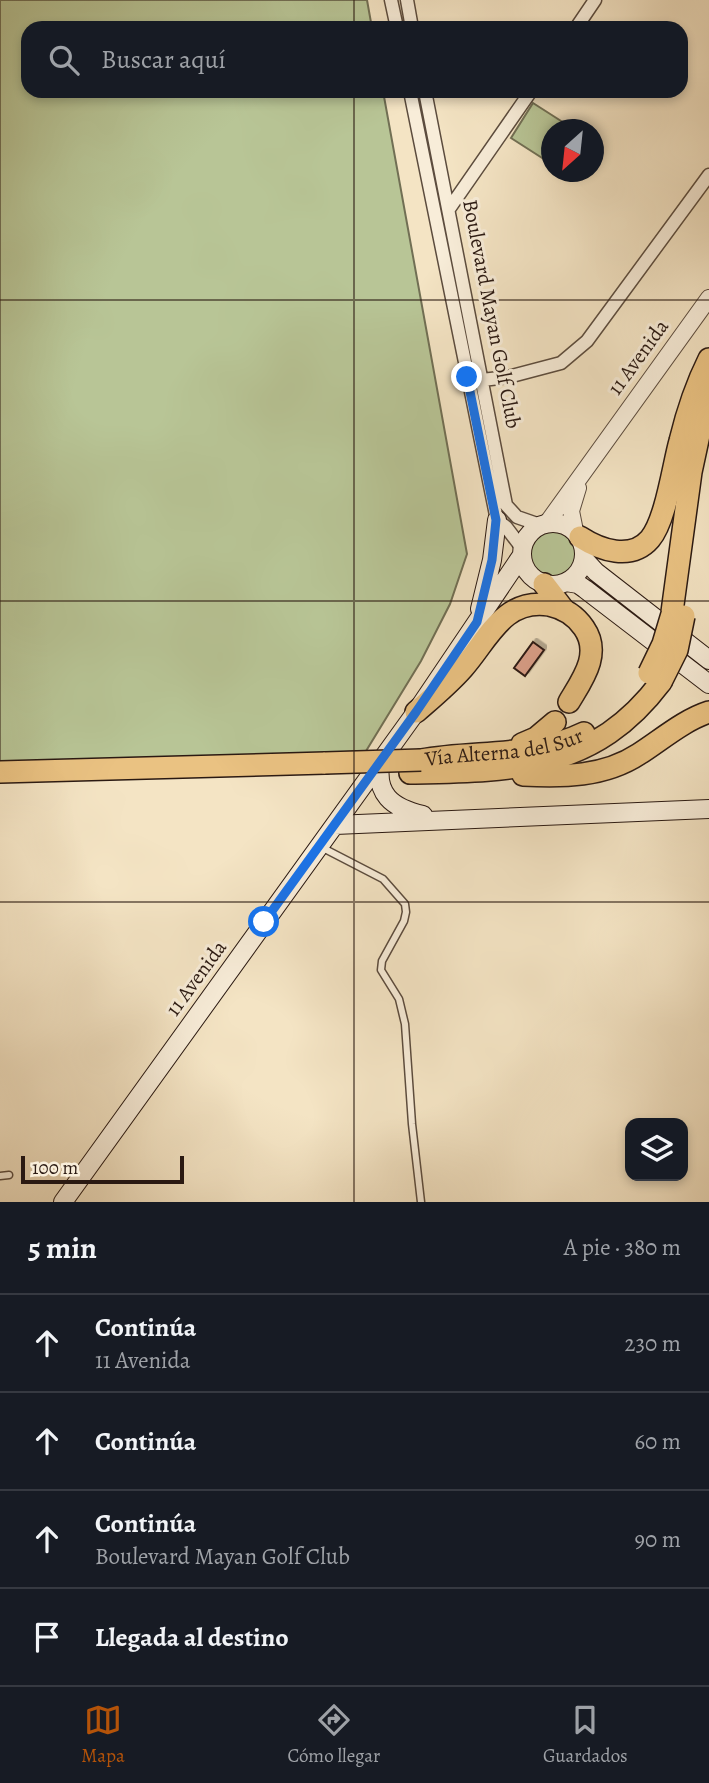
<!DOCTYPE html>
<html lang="es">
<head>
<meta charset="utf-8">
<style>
  :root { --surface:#171b24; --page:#20242c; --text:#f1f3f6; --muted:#9ea1a6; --line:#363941; --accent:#b45309 }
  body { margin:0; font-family:Alegreya,serif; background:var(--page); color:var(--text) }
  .controls { position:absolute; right:21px; bottom:21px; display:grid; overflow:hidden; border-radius:14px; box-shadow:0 4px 10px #0003 }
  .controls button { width:63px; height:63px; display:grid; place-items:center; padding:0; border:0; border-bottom:2px solid var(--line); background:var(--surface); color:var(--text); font:35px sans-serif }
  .compass { position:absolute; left:541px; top:119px; width:63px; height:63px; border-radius:50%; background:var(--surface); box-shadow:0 4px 10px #0003; rotate:207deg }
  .scale { position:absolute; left:21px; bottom:18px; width:163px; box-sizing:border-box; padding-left:7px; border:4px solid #2a1912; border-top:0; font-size:19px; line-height:24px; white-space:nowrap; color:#2a1912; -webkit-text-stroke:5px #f8edd9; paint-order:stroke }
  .stop { position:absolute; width:21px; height:21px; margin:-16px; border:5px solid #1a73e8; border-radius:50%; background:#fff }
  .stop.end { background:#1a73e8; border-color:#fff; box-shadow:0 2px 7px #0008 }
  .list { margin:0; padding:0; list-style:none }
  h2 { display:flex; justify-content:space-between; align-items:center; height:91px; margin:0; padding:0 28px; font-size:30px }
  h2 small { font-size:23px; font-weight:400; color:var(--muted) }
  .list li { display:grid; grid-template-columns:46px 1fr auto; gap:21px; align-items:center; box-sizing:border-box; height:98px; padding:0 28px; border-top:2px solid var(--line) }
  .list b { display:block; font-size:26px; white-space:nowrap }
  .list p { margin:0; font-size:23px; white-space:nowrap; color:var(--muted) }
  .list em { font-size:23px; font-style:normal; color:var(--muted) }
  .icon { flex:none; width:38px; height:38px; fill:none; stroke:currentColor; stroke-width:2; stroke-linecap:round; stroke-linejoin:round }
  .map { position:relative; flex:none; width:709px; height:1202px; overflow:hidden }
  .search { position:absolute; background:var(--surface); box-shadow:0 4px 10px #0003; left:21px; right:21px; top:21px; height:77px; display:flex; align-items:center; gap:18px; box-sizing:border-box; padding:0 24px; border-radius:21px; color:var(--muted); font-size:26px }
  .sheet { height:483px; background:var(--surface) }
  nav { display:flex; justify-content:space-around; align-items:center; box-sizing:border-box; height:98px; border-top:2px solid var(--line); background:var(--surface); font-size:19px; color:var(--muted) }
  nav a { display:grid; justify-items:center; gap:4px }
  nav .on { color:var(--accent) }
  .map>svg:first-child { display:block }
  .green { fill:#b8c596; stroke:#716f54; stroke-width:2 }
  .building { fill:#dca08a; stroke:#2a1912; stroke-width:2; filter:url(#shadow) }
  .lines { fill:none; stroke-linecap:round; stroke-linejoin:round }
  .service-casing { stroke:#5c4c3e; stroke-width:9 }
  .minor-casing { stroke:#5c4c3e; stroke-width:15 }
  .tertiary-casing { stroke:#5c4c3e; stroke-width:18 }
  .secondary-casing { stroke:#2a1912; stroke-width:20 }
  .trunk-casing { stroke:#2a1912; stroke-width:24 }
  .service { stroke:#f8edd9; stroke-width:6 }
  .minor { stroke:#f8edd9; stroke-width:12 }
  .tertiary { stroke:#f8edd9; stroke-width:16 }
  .secondary { stroke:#f8edd9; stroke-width:18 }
  .trunk { stroke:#eac282; stroke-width:21 }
  .trunk-bridge-casing { stroke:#2a1912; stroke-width:24; stroke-linecap:butt }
  .trunk-bridge { stroke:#eac282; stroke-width:21 }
  .route { stroke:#1a73e8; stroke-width:9 }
  .grid { fill:none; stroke:#2a1912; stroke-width:2; stroke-opacity:0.55 }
  .labels { text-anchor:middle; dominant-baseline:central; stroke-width:6; stroke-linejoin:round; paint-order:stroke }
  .street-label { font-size:21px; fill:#2a1912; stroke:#f8edd9 }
</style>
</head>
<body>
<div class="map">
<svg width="709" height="1202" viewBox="0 0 709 1202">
  <defs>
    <filter id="shadow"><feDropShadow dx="3.5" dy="-3.5" stdDeviation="0" flood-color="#0004"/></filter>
  </defs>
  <rect width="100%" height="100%" fill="#f4e4c4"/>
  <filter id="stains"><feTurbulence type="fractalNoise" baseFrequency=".00286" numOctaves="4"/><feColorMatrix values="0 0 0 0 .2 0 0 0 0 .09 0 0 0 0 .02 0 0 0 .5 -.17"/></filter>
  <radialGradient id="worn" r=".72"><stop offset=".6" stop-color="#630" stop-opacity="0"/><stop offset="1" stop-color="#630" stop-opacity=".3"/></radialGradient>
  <path class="green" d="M0,0H367L372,28H28V91H383L467,554L450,604L421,661L366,751L0,767Z
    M533,103L572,128L552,130L551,160L550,163L511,138Z
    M528 553a25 25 0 1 1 50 0a25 25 0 1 1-50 0Z"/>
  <path class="building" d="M533,642L544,650L525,676L514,668Z"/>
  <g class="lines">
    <defs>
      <path id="service" d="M321,847L383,879L405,904L406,912L404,921L382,961L381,970L399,999L405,1024L412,1124L421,1202
        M0,1176L9,1175"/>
      <path id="minor" d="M391,0L397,28
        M407,0L412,28
        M576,28L595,0
        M410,91L497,520L506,527L522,548
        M425,91L506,505L517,517L540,525
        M449,209L531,91
        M482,380L508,377L561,363L587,341L709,175"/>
      <path id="tertiary" d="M547,523L709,298
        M575,531L571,511L578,488"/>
      <path id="secondary" d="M522 554a31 31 0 1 1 62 0a31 31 0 1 1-62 0Z
        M584,559L596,572L709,660
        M566,582L578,584L585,589L709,684
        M480,609L492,560L497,520
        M381,760C374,794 392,808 423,815
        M335,825L709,809
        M63,1202L416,712L522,555"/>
      <g id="trunk">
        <path d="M580,537C600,550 631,561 650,539C666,520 673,466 680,441C687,412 696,385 709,359"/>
        <path d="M544,584L564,610"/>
        <path d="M672,612L691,472L708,393"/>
        <path d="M416,712C432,698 449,684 463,668C488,640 503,598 549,605C563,608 576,616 584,628C602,654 582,680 569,702"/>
        <path d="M522,744L536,738L555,722"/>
        <path id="s1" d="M421,760C475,750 533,758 584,733"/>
        <path d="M0,772L325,763"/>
        <path d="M410,773C514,771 594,771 661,682"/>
        <path d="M523,775C563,777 604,777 639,754C661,740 684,720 709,712"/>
      </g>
    </defs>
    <use href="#service" class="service-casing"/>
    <use href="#minor" class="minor-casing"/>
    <use href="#tertiary" class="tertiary-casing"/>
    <use href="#secondary" class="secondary-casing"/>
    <use href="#trunk" class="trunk-casing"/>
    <use href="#service" class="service"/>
    <use href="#minor" class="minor"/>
    <use href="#tertiary" class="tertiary"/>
    <use href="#secondary" class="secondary"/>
    <use href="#trunk" class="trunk"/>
    <defs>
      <path id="trunk-bridge" d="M649,673L663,644L672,614
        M661,682L677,650L684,616
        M325,763L421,760"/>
    </defs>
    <use href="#trunk-bridge" class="trunk-bridge-casing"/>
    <use href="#trunk-bridge" class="trunk-bridge"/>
  </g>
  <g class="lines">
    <path class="route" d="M264,922L416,712L477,622L492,560L496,520L467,377"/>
  </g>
  <path class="grid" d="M354,0V28M354,91V1202M0,300H709M0,601H709M0,902H709"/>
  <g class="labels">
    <g class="street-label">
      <text transform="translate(492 314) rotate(79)">Boulevard Mayan Golf Club</text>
      <text transform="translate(638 357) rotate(-54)">11 Avenida</text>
      <text stroke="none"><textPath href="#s1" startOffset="84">Vía Alterna del Sur</textPath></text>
      <text transform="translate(196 978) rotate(-54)">11 Avenida</text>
    </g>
  </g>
  <rect width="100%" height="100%" filter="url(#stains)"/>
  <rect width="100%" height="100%" fill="url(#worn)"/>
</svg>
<div class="controls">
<button><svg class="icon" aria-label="layers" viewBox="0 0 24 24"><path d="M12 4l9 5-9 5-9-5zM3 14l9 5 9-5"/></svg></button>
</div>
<svg class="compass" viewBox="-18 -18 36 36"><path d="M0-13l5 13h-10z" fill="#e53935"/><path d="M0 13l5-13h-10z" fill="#9ea1a6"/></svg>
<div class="scale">100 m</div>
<div class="stop" style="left:264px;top:922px"></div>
<div class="stop end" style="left:467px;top:377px"></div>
<div class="search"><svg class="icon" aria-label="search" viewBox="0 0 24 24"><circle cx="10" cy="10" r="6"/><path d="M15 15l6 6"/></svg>Buscar aquí</div>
</div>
<section class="sheet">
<h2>5 min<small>A pie · 380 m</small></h2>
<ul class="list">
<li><svg class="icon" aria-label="ahead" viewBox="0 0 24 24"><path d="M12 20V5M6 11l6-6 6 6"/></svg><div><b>Continúa</b><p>11 Avenida</p></div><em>230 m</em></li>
<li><svg class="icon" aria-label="ahead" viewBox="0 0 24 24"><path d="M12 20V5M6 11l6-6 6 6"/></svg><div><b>Continúa</b></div><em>60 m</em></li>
<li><svg class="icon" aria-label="ahead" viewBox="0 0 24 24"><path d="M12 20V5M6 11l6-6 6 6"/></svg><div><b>Continúa</b><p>Boulevard Mayan Golf Club</p></div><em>90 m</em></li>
<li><svg class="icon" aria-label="arrive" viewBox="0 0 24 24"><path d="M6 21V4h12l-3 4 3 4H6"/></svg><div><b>Llegada al destino</b></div></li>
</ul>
</section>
<nav>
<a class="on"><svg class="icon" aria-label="map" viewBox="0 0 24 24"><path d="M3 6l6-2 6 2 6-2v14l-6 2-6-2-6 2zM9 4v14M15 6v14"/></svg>Mapa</a>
<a><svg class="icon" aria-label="directions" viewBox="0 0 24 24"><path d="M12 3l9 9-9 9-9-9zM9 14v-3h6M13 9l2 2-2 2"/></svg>Cómo llegar</a>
<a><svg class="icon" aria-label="saved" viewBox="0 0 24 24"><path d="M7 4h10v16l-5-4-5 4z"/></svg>Guardados</a>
</nav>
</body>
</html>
